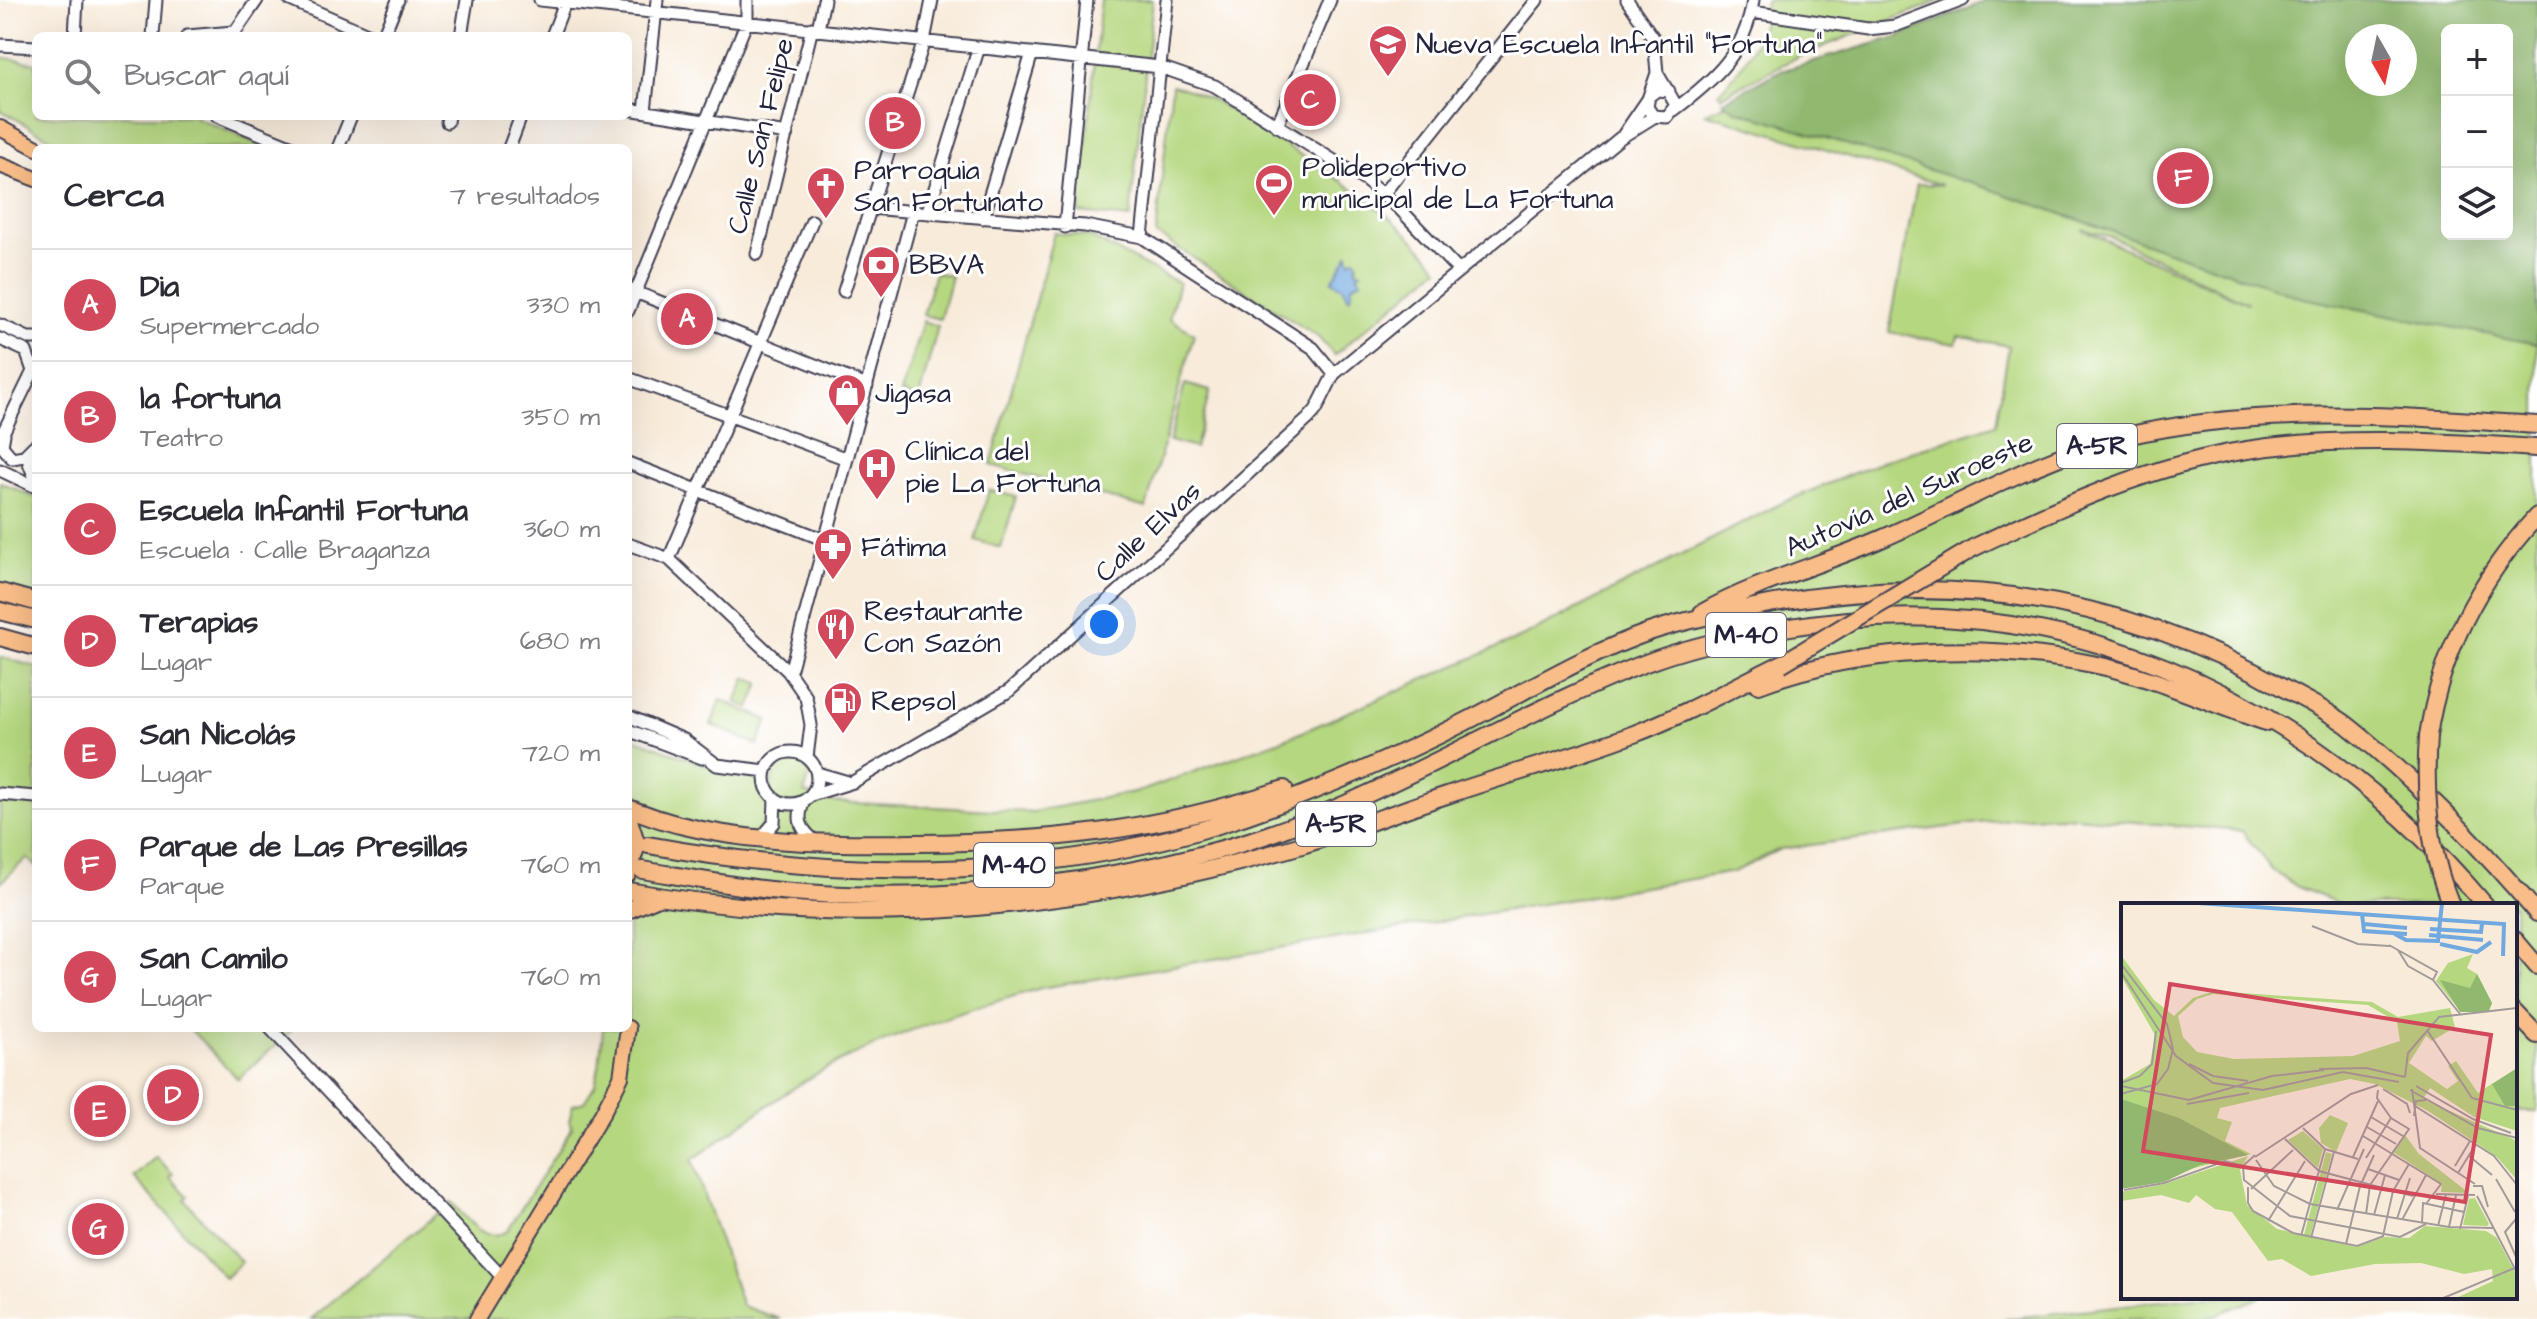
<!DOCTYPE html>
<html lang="es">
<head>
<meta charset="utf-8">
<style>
  :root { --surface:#fff; --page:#f2f2f3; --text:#2b2b33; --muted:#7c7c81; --line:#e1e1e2; --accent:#d1495b }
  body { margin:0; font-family:"Architects Daughter",sans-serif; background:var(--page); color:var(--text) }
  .controls { position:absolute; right:24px; top:24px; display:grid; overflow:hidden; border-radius:12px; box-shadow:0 8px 32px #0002 }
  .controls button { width:72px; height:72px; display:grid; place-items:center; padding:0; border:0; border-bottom:2px solid var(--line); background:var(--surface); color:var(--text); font:40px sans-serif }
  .compass { position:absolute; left:2345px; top:24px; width:72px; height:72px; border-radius:50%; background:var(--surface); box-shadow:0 8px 32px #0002; rotate:171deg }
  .you { position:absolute; left:1104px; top:624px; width:28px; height:28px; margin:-20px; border:6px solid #fff; border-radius:50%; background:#1a73e8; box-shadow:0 0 0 12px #1a73e833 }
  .badge { display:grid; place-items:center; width:52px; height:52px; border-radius:50%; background:var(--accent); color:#fff; font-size:26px; font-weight:700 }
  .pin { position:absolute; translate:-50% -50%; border:4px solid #fff; box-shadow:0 2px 8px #0006 }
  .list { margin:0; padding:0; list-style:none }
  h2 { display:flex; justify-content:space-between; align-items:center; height:104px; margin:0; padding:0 32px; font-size:34px }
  h2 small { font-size:26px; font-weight:400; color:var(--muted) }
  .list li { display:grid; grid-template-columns:52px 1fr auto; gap:24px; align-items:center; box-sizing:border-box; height:112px; padding:0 32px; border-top:2px solid var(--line) }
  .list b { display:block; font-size:30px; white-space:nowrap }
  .list p { margin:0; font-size:26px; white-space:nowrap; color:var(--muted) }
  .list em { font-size:26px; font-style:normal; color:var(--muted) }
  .icon { flex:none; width:44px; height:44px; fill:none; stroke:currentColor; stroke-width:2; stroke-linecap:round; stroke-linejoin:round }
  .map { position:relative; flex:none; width:2537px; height:1319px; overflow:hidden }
  .search { position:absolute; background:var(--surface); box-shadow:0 8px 32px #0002; left:32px; top:32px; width:600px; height:88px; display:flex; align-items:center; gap:20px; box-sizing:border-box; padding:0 28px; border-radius:12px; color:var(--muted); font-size:30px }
  .panel { position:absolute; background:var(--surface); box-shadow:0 8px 32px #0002; left:32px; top:144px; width:600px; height:888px; border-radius:12px }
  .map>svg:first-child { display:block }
  .green { fill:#b5d77f; stroke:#6c7c5d; stroke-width:2; fill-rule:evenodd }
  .forest { fill:#90b86e; stroke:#596d54; stroke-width:2; fill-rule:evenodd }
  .water { fill:#70a9e0; stroke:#49668e; stroke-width:2 }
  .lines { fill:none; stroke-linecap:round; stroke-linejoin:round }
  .minor-casing { stroke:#424053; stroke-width:15 }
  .major-casing { stroke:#424053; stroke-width:18 }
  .highway-casing { stroke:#424053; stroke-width:20 }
  .minor { stroke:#fff; stroke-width:11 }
  .major { stroke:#f8bd88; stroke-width:14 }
  .highway { stroke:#f8bd88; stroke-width:16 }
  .highway-bridge-casing { stroke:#424053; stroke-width:20; stroke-linecap:butt }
  .highway-bridge { stroke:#f8bd88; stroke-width:16 }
  .labels { text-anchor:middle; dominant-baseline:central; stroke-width:6; stroke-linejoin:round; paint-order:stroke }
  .shield { fill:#fff; stroke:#646476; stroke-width:2 }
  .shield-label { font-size:26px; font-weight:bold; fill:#22223b }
  .poi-label { font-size:28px; fill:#22223b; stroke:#fff; text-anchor:start }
  .street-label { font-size:28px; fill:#22223b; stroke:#fff }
  .inset-river { fill:none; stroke:#70a9e0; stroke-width:4 }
  .inset-road { fill:none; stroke:#a29b9a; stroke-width:2 }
  .view { fill:#d1495b; fill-opacity:0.15; stroke:#d1495b; stroke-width:4 }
  .inset-edge { fill:none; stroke:#22223b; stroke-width:4 }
</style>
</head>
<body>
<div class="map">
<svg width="2537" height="1319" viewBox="0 0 2537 1319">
  <rect width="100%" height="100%" fill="#fff"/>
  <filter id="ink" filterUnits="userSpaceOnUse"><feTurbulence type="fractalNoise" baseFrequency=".0125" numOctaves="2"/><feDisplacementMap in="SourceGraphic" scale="16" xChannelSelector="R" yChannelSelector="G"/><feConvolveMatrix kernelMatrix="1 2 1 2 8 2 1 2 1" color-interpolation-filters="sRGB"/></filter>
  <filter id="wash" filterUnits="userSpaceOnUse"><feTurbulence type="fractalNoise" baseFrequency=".006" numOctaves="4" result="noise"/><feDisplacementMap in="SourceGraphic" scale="32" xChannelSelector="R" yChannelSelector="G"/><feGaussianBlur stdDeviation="1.8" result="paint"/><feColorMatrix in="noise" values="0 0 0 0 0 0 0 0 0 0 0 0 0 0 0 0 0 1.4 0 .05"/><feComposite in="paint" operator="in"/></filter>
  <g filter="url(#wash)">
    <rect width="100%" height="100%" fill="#f8ebda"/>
    <path class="green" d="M1101,0H1153L1130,218L1079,213Z
      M1766,0H1942L1799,56L1721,96L1718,93C1744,67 1764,38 1766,0Z
      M2537,0V1111H2515V905H2343L2298,887L2272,870L2242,831L2063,816L2026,817L1780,849L1734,872L1041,988C974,1008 908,1028 845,1059C790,1085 741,1126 692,1160L742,1306L780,1319H311L451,1202C467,1218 483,1245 507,1231L572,1128L569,1121L573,1105L584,1102L595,1085L599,1067L603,1028H628V736L711,767L772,784L773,771L781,761H800L810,775L804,793L834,802L1033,812L1144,790L1300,733L1526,635L1784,502L1878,463L1996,424L2009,346L1958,336L1956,344L1889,332L1917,184L1942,185L1705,113L1751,94ZM2447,30H2507V234H2447ZM2357,36H2405V84H2357ZM2082,229L2112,237L2248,303H2247Z
      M0,57L36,63V116H193L266,148H67L0,110Z
      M1172,85C1208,93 1239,116 1270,136C1332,174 1393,210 1439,268L1334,355L1318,337L1156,234Z
      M1054,233L1090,237L1179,283L1169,318L1194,334L1146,508L991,465Z
      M935,272L951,276L940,319L923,315Z
      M923,321L938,326L919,398L901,393Z
      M1185,384L1210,391L1195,448L1169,441Z
      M0,482L36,498V595L0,586Z
      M989,490L1016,497L1001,548L975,540Z
      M0,657L36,667V867L27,858L0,883Z
      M746,678L760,683L750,708L736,702Z
      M721,700L768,720L758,745L711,725Z
      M189,1028H289L291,1031L238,1079Z
      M156,1157L173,1174L170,1177L188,1196L185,1200L241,1262L225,1278L134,1177Z
      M2195,1297H2261L2205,1319H2003Z"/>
    <path class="forest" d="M1988,0H2537V344L2303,298L1996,191L1736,110L1723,101L1780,71L1897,37ZM2447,30H2507V234H2447ZM2357,36H2405V84H2357Z"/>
    <path class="water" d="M1348,254L1350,261L1355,258L1357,262L1356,270L1361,272L1357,275L1362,280L1352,285V295L1349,298L1343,287L1332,281Z"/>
  </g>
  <g filter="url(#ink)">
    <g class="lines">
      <defs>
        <path id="minor" d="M290,0L372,36
          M540,0L1160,67L1215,86L1366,181L1400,209L1459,271
          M1627,0L1654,39L1657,73
          M1752,12L1868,29L1895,26L1963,0
          M818,29L824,0
          M233,35L257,0
          M75,36L77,0
          M153,36L156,0
          M187,36L234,32
          M383,36L398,0
          M461,36L467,0
          M552,36L566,0
          M0,45L36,47
          M628,109L787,134
          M1674,110C1714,80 1746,52 1753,0
          M645,111L657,0
          M217,116L295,148
          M447,122L448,116
          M1277,126L1330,0
          M1624,134L1648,99L1657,73L1676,105L1667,117L1653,116L1647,107L1649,96L1657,90L1669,91
          M338,148L351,116
          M509,148L521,116
          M1383,194L1537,0
          M870,208L1085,226L1142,237L1313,348L1334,374
          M928,211L979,47
          M983,218L1032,53
          M1065,227L1087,0
          M1142,237L1167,0
          M757,254L812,28
          M628,289L867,386
          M844,291L924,41L932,0
          M628,311L747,21V0
          M0,325L28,338H36
          M0,339L26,351L33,371
          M628,378L847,459
          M4,434L2,446L12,458L24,456L34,446
          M0,439L36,365
          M33,448L29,463L36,481
          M628,463L825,540
          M0,470L36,487
          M628,544L669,559L788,671L806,697L811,725L807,757
          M669,559L812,221
          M788,671L791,668L913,212
          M628,716L684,740L717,765L766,771
          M628,730L702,758
          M765 778a26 26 0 1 1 52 0a26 26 0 1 1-52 0Z
          M817,773L848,782
          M0,794L36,797
          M811,795L853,782L1009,691L1308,419L1316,410L1334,374L1620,138L1655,116
          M804,801C796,819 800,829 815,841
          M762,837L774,823L775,799
          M270,1028L503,1278"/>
        <path id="major" d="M0,128L37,148
          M0,165L36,179
          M628,814L638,845L628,875
          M477,1319L602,1114L621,1077L628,1028"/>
        <path id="highway" d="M1973,548C2060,506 2151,465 2247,450C2343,435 2440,442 2537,448
          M0,592L36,602
          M0,611L36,620
          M1702,613C1758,581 1822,565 1881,539C1962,504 2040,456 2126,436C2262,405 2400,416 2537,425
          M0,637L36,647
          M1759,685C1860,647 1987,643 2092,664C2152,676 2208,703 2266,722
          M2428,736C2441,651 2479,579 2537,516
          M628,808C645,814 662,821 680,825C756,844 837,844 915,843C1049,842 1156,831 1284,789
          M648,845C835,879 1035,882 1218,825C1303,798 1386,762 1465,722C1526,691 1584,655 1649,632C1685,620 1722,613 1759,606C1944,570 2120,594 2285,689C2305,700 2328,711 2347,725C2416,780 2480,846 2537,913
          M642,870C684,877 727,885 770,890C913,905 1076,889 1215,851C1367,810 1498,721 1643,664C1687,647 1733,637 1778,629C2057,579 2305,693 2485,905
          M628,891C859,932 1078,910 1302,845C1352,830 1400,810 1450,794C1511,773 1573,757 1634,734C1684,715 1732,688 1781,664
          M628,910L656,898
          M2515,940L2537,966
          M2515,1012L2537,1035"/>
      </defs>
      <use href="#minor" class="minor-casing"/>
      <use href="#major" class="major-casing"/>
      <use href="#highway" class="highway-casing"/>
      <use href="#minor" class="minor"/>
      <use href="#major" class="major"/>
      <use href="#highway" class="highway"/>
      <defs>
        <path id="highway-bridge" d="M1781,664L1973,548
          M2428,736C2424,793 2429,852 2451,905"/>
      </defs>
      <use href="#highway-bridge" class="highway-bridge-casing"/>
      <use href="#highway-bridge" class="highway-bridge"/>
    </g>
  </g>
  <defs>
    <symbol id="school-pin" viewBox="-11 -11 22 30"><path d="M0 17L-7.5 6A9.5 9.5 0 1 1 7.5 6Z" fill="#d1495b" stroke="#fff"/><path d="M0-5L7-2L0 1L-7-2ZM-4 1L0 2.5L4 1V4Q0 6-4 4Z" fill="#fff"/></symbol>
    <symbol id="stadium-pin" viewBox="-11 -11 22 30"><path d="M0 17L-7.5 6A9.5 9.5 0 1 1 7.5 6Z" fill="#d1495b" stroke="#fff"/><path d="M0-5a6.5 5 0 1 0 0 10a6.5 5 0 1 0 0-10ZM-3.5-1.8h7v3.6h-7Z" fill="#fff"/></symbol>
    <symbol id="church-pin" viewBox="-11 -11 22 30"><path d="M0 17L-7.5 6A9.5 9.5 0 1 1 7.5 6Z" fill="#d1495b" stroke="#fff"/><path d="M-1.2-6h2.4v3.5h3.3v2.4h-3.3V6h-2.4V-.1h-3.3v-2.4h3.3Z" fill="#fff"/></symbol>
    <symbol id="bank-pin" viewBox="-11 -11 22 30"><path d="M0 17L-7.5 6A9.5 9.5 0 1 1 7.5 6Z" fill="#d1495b" stroke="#fff"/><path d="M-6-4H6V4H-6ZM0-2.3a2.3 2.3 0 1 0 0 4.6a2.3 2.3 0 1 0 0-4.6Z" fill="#fff"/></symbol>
    <symbol id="shop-pin" viewBox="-11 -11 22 30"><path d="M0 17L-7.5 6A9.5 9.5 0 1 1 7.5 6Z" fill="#d1495b" stroke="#fff"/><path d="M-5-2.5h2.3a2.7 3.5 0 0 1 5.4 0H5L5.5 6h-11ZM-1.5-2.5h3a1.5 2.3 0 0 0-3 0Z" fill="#fff"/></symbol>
    <symbol id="hospital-pin" viewBox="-11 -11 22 30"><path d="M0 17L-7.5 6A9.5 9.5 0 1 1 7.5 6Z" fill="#d1495b" stroke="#fff"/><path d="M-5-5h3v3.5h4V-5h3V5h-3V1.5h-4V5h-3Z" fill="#fff"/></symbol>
    <symbol id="pharmacy-pin" viewBox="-11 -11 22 30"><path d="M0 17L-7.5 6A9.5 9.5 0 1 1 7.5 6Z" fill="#d1495b" stroke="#fff"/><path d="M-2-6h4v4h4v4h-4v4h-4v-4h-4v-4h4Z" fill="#fff"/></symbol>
    <symbol id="restaurant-pin" viewBox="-11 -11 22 30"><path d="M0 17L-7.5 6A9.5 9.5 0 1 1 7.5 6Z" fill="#d1495b" stroke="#fff"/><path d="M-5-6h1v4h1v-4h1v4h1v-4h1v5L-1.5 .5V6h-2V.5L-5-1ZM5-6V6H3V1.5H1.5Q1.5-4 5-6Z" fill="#fff"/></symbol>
    <symbol id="fuel-pin" viewBox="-11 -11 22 30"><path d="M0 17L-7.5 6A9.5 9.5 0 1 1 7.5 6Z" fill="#d1495b" stroke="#fff"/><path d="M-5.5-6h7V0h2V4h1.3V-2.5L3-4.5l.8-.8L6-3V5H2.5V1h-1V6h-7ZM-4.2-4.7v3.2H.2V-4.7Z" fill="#fff"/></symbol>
  </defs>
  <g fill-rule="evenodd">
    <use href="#school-pin" x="1366" y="22" width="44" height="60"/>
    <use href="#stadium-pin" x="1252" y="161" width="44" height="60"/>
    <use href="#church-pin" x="804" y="164" width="44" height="60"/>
    <use href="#bank-pin" x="859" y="243" width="44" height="60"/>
    <use href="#shop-pin" x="825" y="371" width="44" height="60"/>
    <use href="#hospital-pin" x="855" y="445" width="44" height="60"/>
    <use href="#pharmacy-pin" x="811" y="525" width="44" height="60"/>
    <use href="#restaurant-pin" x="814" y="605" width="44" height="60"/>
    <use href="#fuel-pin" x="821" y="679" width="44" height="60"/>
  </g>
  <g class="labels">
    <g class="shield">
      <rect x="2057" y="424" width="80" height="44" rx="6"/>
      <rect x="1706" y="613" width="80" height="44" rx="6"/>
      <rect x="1296" y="802" width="80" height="44" rx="6"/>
      <rect x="974" y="843" width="80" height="44" rx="6"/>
    </g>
    <g class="shield-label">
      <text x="2097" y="446">A-5R</text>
      <text x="1746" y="635">M-40</text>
      <text x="1336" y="824">A-5R</text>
      <text x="1014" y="865">M-40</text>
    </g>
    <g class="poi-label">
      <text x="1416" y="44">Nueva Escuela Infantil "Fortuna"</text>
      <text x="1302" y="167">Polideportivo<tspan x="1302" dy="32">municipal de La Fortuna</tspan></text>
      <text x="854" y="170">Parroquia<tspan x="854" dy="32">San Fortunato</tspan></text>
      <text x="909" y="265">BBVA</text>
      <text x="875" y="393">Jigasa</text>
      <text x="905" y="451">Clínica del<tspan x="905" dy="32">pie La Fortuna</tspan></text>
      <text x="861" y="547">Fátima</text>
      <text x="864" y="611">Restaurante<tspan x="864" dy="32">Con Sazón</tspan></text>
      <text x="871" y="701">Repsol</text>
    </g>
    <g class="street-label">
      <text transform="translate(761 136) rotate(-76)">Calle San Felipe</text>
      <text transform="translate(1909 495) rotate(-24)">Autovía del Suroeste</text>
      <text transform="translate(1148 532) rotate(-43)">Calle Elvas</text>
    </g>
  </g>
  <g transform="translate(2121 903)">
    <rect width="396" height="396" fill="#f8ebda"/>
    <path d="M352,51L346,65L356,71L371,100L368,109H340L315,78L327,60ZM0,52L33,97L53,113L72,95L93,88L251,99L277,114L329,105L334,124L311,138L305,133L288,160L326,186L337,178L327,163L335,158L357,190L372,180L396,200V228L353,214L309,185L302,196L396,238V277L376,254L307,208L254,181L229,176L99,205L96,215L111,219L104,238L130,251L0,283V178L29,161L34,132L0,73ZM92,91L247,102L276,119L279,138L232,153L113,156L76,149L62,134L57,113L76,96ZM209,212L227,220L215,249L200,240L198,225ZM182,228L202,246L197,265L167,237ZM284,232L298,251L348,290L320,289L321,281L272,249ZM205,249L211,251L189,334L183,332ZM127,253L119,267L126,302L156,326L235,344L264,334L288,335L304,323L365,328L376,335L395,371L396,396H333L372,378L371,366L343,371L300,360L254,361L190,373L161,356L147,358L111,309L94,306L75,292L68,300L40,292L0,298V289L43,281ZM354,295L368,321L366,323L342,322L348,296Z" fill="#b5d77f" fill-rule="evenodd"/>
    <path d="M356,71L371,100L367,109H339L319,77L349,85ZM396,165V203H384L371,181ZM0,196L58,215L127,252L79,262L43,279L0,286Z" fill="#90b86e"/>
    <path class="inset-river" d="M77,0L383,21L382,53M241,11L243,28L286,31M243,21L286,25M309,26L360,29L361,21M272,30L285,37L317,38L321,0M308,32L362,37M319,41L356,49L370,39"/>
    <path class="inset-road" d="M191,23L237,41L268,43M268,42L316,69L312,77M277,47L287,63L312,77L339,111M0,61L46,121L52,146L47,166L36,181L0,191M0,69L55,153L92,180L142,187L222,169L278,179M306,127L351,195L396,207M68,161L92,173L127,178M198,166L245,165L284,174M284,174L287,150L318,114L396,105M0,180L19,173L31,161L35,128M0,183L68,197L151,173L203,167M295,183L352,216L390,230M262,186L286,201L289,210M291,186L299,245L354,281M289,187L357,225L396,235M66,201L128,190M294,203L373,253L396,282M293,213L295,198L305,197M250,214L282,233M246,224L275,241M182,225L204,246L237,256M242,233L320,281L305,301M164,236L198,268L292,293M134,252L122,263L123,277L169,313L279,334L305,321M347,252L371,272M134,254L230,191L257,182M232,254L257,198M245,255L270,215M135,257L153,283L189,301L328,324L372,325M334,263L349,238M247,266L278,277M337,270L355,241M375,276L394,309M241,279L253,252M352,283H361L367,304M127,284V300L132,308L172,330L236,343L263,333M130,286L172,247M3,287L43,280L104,258L122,263M315,291L354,292M356,293L396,370M216,307L243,246M245,311L249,282L288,226L270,215L256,195L257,187M253,312L264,272M276,316L289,275M395,316L384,329L396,356M281,317L305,272M147,318L184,258M301,319L302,300L343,309M317,323L325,291M328,324L335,292M339,326L347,293M180,333L204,246M262,333L272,288L288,261M190,335L213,249M225,341L240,279M320,396L396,364"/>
    <path class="view" d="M49,81L370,132L344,299L22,248Z"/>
    <rect width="396" height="396" class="inset-edge"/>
  </g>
</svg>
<div class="controls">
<button>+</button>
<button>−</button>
<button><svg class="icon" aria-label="layers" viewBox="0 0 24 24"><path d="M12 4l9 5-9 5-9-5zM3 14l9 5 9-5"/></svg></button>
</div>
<svg class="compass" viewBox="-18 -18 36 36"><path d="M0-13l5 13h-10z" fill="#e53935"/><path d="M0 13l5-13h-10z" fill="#7c7c81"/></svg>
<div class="you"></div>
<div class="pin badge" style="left:687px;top:319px">A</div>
<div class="pin badge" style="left:895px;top:123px">B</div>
<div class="pin badge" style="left:1310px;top:100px">C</div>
<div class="pin badge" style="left:173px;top:1095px">D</div>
<div class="pin badge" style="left:100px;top:1111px">E</div>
<div class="pin badge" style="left:2183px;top:178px">F</div>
<div class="pin badge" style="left:98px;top:1229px">G</div>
<div class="search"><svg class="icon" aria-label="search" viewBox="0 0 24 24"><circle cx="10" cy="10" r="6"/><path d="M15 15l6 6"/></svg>Buscar aquí</div>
<section class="panel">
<h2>Cerca<small>7 resultados</small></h2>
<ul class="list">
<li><span class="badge">A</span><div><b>Dia</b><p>Supermercado</p></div><em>330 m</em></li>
<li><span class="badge">B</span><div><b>la fortuna</b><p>Teatro</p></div><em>350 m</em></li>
<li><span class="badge">C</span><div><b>Escuela Infantil Fortuna</b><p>Escuela · Calle Braganza</p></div><em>360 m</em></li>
<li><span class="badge">D</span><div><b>Terapias</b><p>Lugar</p></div><em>680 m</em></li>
<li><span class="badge">E</span><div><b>San Nicolás</b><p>Lugar</p></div><em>720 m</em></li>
<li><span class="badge">F</span><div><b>Parque de Las Presillas</b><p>Parque</p></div><em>760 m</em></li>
<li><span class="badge">G</span><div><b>San Camilo</b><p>Lugar</p></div><em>760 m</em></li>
</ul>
</section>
</div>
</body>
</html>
